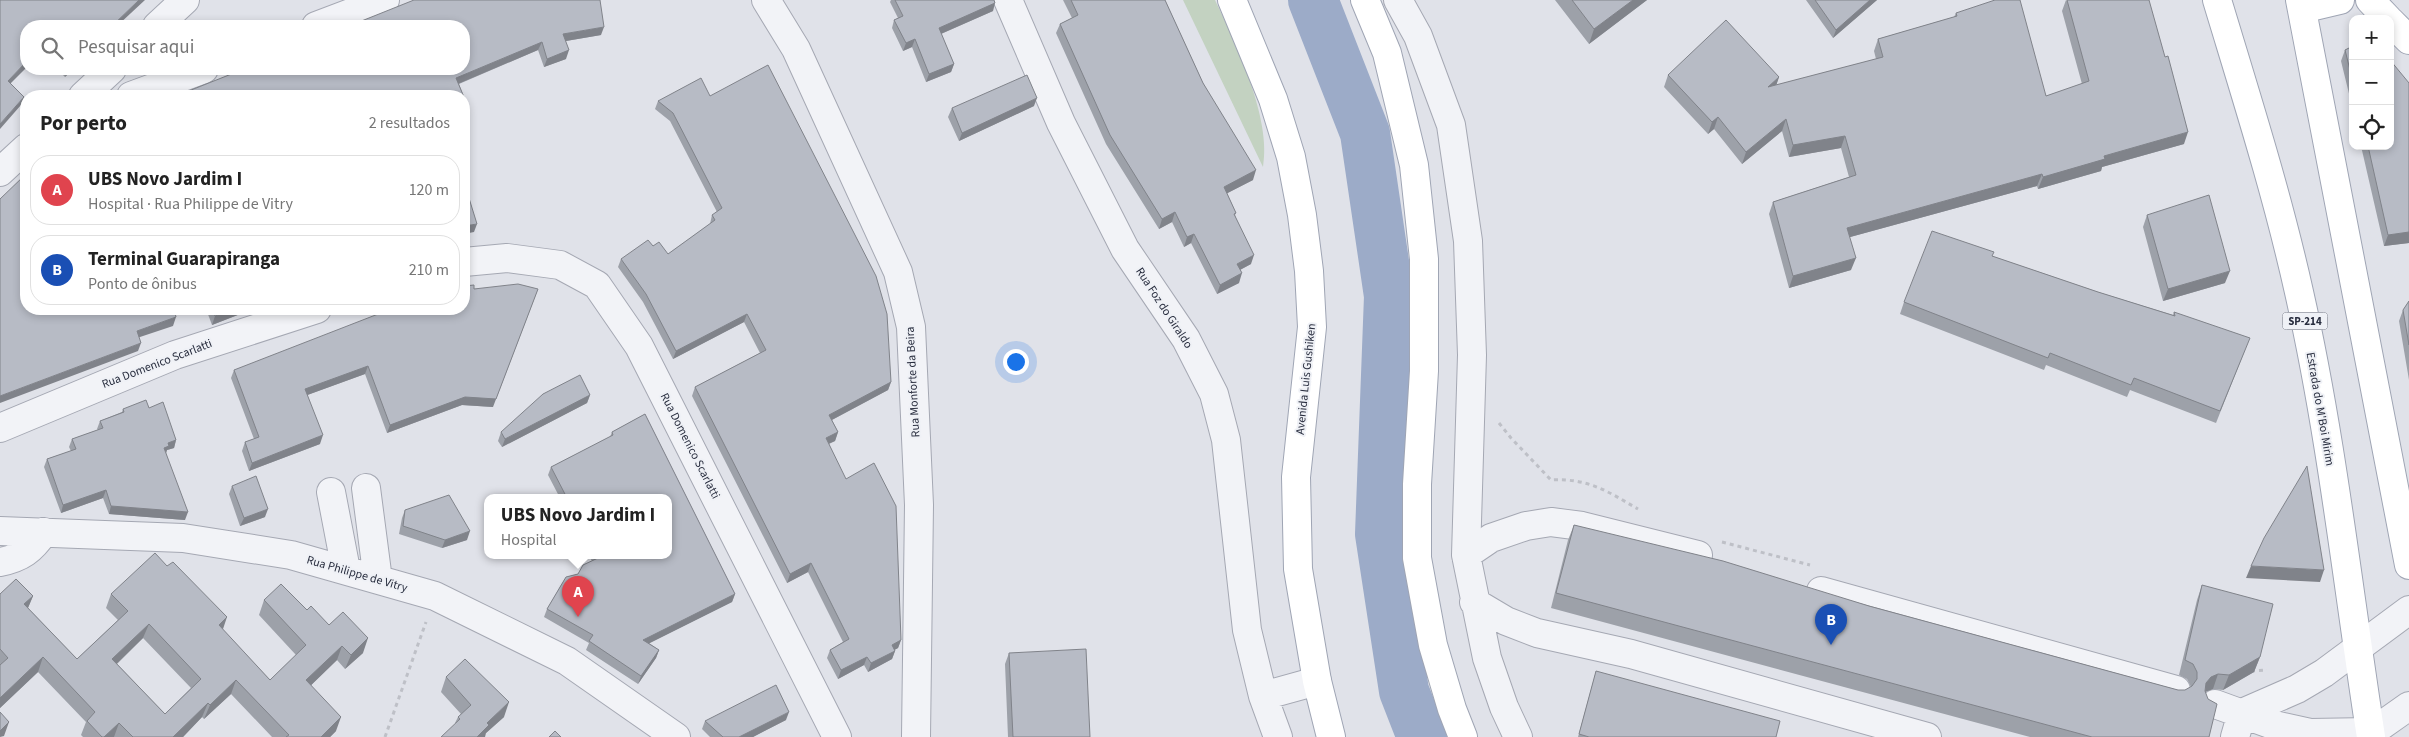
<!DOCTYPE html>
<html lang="pt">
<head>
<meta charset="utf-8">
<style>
  :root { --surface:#fff; --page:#f2f2f2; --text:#222; --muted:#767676; --line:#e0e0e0; --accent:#cb484a }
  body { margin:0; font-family:"Source Sans 3",sans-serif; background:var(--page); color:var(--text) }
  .controls { position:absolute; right:15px; top:15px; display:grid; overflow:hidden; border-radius:10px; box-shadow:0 2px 8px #0003 }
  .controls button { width:45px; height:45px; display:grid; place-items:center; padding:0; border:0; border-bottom:1px solid var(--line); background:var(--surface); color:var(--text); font:25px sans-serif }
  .you { position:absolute; left:1015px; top:361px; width:18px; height:18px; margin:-12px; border:4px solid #fff; border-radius:50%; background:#1a73e8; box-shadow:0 0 0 8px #1a73e833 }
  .badge { display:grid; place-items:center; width:32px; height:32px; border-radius:50%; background:var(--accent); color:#fff; font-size:16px; font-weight:700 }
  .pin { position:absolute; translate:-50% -41px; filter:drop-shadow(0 1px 2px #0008) }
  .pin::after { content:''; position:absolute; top:26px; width:18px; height:15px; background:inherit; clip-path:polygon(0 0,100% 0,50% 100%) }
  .popup { position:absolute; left:484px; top:494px; width:188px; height:65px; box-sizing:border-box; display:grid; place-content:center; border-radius:10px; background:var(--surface); filter:drop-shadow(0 1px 4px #0005); font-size:16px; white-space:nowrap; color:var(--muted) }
  .popup b { font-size:19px; color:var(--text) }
  .popup::after { content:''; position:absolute; left:50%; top:100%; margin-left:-10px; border:10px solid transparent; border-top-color:var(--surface) }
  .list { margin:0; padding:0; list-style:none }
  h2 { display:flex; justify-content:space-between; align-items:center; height:65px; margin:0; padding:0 20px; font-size:21px }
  h2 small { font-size:16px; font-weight:400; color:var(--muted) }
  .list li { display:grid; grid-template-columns:32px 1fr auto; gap:15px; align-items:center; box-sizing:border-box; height:70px; margin:0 10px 10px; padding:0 10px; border:1px solid var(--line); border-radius:20px }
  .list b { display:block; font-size:19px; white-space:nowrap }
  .list p { margin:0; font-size:16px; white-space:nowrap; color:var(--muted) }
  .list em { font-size:16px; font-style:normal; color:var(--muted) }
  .icon { flex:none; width:28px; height:28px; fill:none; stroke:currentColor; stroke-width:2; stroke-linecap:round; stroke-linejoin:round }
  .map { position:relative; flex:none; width:2409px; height:737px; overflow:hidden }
  .search { position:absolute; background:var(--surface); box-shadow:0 2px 8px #0003; left:20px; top:20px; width:450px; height:55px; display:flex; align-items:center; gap:12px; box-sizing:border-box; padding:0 18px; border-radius:20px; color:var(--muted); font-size:19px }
  .panel { position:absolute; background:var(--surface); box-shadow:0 2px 8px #0003; left:20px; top:90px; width:450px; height:225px; border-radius:20px }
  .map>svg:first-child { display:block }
  .green { fill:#c3d2c1 }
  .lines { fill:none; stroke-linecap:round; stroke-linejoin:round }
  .river { stroke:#9cabc8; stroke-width:50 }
  .minor-casing { stroke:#a5a8b3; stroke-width:30 }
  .major-casing { stroke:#9fa5b4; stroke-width:30 }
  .path { stroke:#bec0c7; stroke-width:3; stroke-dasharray:4 4; stroke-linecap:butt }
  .minor { stroke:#f2f3f7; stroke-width:28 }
  .major { stroke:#fff; stroke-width:28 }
  .wall { fill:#9da1a9; fill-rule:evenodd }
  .shaded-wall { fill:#80838a }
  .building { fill:#b7bbc5; stroke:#80838a; fill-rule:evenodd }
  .labels { text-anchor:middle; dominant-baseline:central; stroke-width:4; stroke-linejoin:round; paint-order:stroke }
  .shield { fill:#eff1f6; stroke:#646876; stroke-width:1 }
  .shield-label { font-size:11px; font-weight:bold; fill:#292e3f }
  .street-label { font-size:12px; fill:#292e3f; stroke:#eff1f6 }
</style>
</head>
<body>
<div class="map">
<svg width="2409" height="737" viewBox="0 0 2409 737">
  <rect width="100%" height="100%" fill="#e0e2e9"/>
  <path class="green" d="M1183,0H1215C1236,44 1272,119 1263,167Z"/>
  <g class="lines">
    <path class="river" d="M1313,0L1365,133L1389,296L1380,534L1404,691L1422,737"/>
    <defs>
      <path id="minor" d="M766,0L796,49L898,272L911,327L919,505L916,737
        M1008,0L1061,123L1125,249L1186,339L1214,394L1226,440L1247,630L1263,696L1278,737
        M1398,0L1418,36L1451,125L1468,241L1472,355L1466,555L1487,658L1504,707L1518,737
        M157,26L185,0
        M316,26L385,0
        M83,96L112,69
        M131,96L204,69
        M0,172L26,148
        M464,262L507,258L560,265L597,285L639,346L837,737
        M0,428L175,355L317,309
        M366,488L378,580
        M331,492L346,570
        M0,531L183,538L291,555L435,596L567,661L676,737
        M1466,555L1491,538L1526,526L1551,522L1582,526L1698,555
        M0,562C21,558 32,550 44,532
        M1821,591L2176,690
        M1474,602L1506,621L1537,633L1631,654L1927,737
        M1263,696L1317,681
        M2215,704L2270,724L2310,733L2370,732
        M2235,737L2242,713L2297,689L2324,673L2409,610
        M2365,737L2409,706"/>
      <path id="major" d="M1232,0L1273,99L1291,157L1302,215L1309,271L1312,327L1296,477L1298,569L1317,681L1331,737
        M1365,0L1387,53L1414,165L1424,259V371L1417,484V558L1433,645L1452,709L1463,737
        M2217,0C2246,96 2277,193 2299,292C2332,438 2348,589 2371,737
        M2300,0L2409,565
        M2370,0L2388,19
        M2302,9L2340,0
        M2390,21L2409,40"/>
    </defs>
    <use href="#minor" class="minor-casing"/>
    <use href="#major" class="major-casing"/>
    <path class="path" d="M1499,423L1511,438L1551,480C1588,478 1607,491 1638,509
      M1722,542L1810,565
      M2251,671L2267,670
      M385,737L426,622"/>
    <use href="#minor" class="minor"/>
    <use href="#major" class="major"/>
  </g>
  <path class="wall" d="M891,0H994L993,11L941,34L954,64L951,72L926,82L912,47L903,51L892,28L894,20L898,18L890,2Z
    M1063,0H1165L1203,83L1253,180L1227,193L1236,213L1235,215L1251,264L1240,270L1239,283L1217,294L1191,243L1184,247L1172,222L1159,229L1106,144L1056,33L1060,24L1072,18Z
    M1555,0H1647L1589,44Z
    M1806,0H1877L1833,38Z
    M2066,0L2184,144L2102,167L2101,171L2038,189L2037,186L1850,237L1851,270L1789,288L1769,214L1773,202L1849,177L1841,148L1789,157L1782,131L1742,164L1714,129L1708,134L1664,87L1668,75L1779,77L1776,85L1876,59L1874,51L1878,39L1954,17L1956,13L2046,96L2082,84L2062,11Z
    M464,26L601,35L566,41V59L544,67L538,50L459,84L466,102L464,108V96H176Z
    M2353,46V110L2341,61L2345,50Z
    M57,69H73L65,77Z
    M2409,83V243L2384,246L2361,146H2390Z
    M710,96L891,382L888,390L832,420L838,432L835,441L829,444L901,640L898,648L894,650L895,651L892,659L868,672L864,665L838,679L827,658L830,650L843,642L808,572L787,583L692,396L695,387L760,353L744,322L673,359L643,302L618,267L621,259L653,246L668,254L710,224L712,215L717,212L670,121L655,109L658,101Z
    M1034,106L959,141L948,117L952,108Z
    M2147,215L2225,283L2163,301L2143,227Z
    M1992,256L2098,292L2173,315L2174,312L2245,350L2216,423L2130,390L2127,397L2046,365L2044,370L1900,314L1904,302Z
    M474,289L493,407L462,405L387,433L365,374L307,395L320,444L249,471L242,451L245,442L254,439L231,378L234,370Z
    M2409,301V380L2399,321L2403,310Z
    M206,309H253L212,325Z
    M590,395L587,403L502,447L498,441L501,432Z
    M149,408L176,440L174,448L167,450L166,453L185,520L109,514L103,498L61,513L44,467L47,459L71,451L69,447L72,439L98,430L97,429L100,421L122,412L123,409Z
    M645,414L735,594L732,602L649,643L659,650L656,658L638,684L586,650L589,643L544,617L547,609L566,577L578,574L583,565L592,561L589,556H668V498H560L548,475L551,467L610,437L612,432Z
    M232,486L265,517L240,526L229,494Z
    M405,510L467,540L442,548L399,534L402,518Z
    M1574,525L2178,690H2185L2191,687L2187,679L2179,675L2197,600L2202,585L2260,657L2254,672L2223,690L2213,689L2205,692L2209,737H2030L1551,608L1568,540Z
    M0,594L33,596L28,608L77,659L118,620L106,608L111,594L223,630L270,680L296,655L259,615L264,600L307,610L329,625L363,653L345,669L337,660L311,685L336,731L330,737H272L231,694L204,719L202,717L183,737H83L81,735L86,722L38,672L0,708ZM143,638L191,688L165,714L117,664Z
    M1009,653L1090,737H1008L1005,664Z
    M1596,671L1776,737H1578Z
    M446,677L504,717L486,733L455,723L458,717L461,714L441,692Z
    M786,720L753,737H710L702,729L705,721Z"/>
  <path class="shaded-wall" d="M139,0H145L117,26H112Z
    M1633,0H1647L1589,44L1594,29Z
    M1870,0H1877L1833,38L1836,30Z
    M995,3L993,11L936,36L939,28Z
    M604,27L601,35L560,42L563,34Z
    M915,39L912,47L903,51L906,43Z
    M542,42L538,50L453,86L456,78Z
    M569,50L566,59L544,67L547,59Z
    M26,62V68L4,90L8,81Z
    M954,64L951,72L926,82L929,74Z
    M68,69H73L65,77Z
    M1779,77L1775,89L1768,87Z
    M24,97L21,105L0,129V124Z
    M1037,98L1034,106L959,141L962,133Z
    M1718,117L1714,129L1708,134L1712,122Z
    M1786,119L1782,131L1742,164L1746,152Z
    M2188,132L2184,144L2102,167L2101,171L2038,189L2043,177L2104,156Z
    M1845,136L1841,148L1789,157L1793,145Z
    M1256,170L1253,180L1220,197L1224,187Z
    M2042,174L2037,186L1843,239L1847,228Z
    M1175,212L1172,222L1159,229L1162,219Z
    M477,224L474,232L464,234V226Z
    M2409,232V243L2384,246L2388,235Z
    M1194,234L1191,243L1184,247L1187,237Z
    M1254,255L1251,264L1234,273L1237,264Z
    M1856,258L1851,270L1789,288L1793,276Z
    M2230,271L2225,283L2163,301L2168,289Z
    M1242,273L1239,283L1217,294L1220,285Z
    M538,289L493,407L462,405L387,433L390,425Z
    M235,309H253L212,325L215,316Z
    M747,314L744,322L673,359L676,351Z
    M176,317L173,326L134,339L137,331Z
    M141,343L138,351L0,403V396Z
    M368,366L365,374L302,397L305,389Z
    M891,382L888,390L826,423L829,415Z
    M590,395L587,403L502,447L505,439Z
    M838,432L835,441L823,446L826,438Z
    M323,435L320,444L249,471L252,463Z
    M176,440L174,448L167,450L166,453L164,448L168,443Z
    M106,490L103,498L61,513L63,505Z
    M111,506L188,512L185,520L109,514Z
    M268,509L265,517L240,526L244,518Z
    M470,531L467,540L442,548L445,540Z
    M811,563L808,572L787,583L790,574Z
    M2251,566L2324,570L2320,582L2246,578Z
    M735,594L732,602L640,648L643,640Z
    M33,596L27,610L24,604Z
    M227,617L222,632L219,625Z
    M149,624L143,638L107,673L112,659Z
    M368,638L363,653L345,669L351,655Z
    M901,640L898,648L889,653L892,645Z
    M342,646L337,660L301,695L306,680Z
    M659,650L656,658L638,684L641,676Z
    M895,651L892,659L868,672L871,663Z
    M43,657L38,672L0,708V698Z
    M867,657L864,665L838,679L841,670Z
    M2260,657L2254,672L2223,690L2229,675Z
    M2218,674L2213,689L2205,692L2206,683L2211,677Z
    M236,680L231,694L204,719L210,705Z
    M509,702L504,717L486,733L485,737H477L487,723Z
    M208,703L202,717L183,737H173Z
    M789,712L786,720L753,737H739Z
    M341,717L336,731L330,737H321Z
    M9,722L4,736L0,737V731Z
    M119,723L114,737H104Z"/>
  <path class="building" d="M0,0H139L112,26H26V62L8,81L24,97L0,124Z
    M414,0H600L604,27L563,34L569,50L547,59L542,42L456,78L466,102L464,103V96H416L415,95L411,96H176L244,69H464V26H349Z
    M895,0H994L995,3L939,28L954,64L929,74L915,39L906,43L894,20L903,16Z
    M1071,0H1165L1203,83L1256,170L1224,187L1236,213L1234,214L1254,255L1237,264L1242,273L1220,285L1194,234L1187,237L1175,212L1162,219L1110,135L1060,24L1078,15Z
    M1572,0H1633L1594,29Z
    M1815,0H1870L1836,30Z
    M1995,0H2020L2046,96L2089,81L2067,0H2149L2165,57L2168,56L2188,132L2104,156L2105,159L2043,177L2042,174L1847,228L1856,258L1793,276L1773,202L1856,175L1845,136L1793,145L1786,119L1746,152L1718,117L1712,122L1668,75L1726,20L1779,77L1768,87L1883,57L1878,39L1957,16L1956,13Z
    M2353,46V82L2345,50Z
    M2390,60L2409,83V232L2388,235L2368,146H2390Z
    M768,65L876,276L887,314L891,382L829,415L838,432L826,438L846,479L874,463L896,506L901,640L892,645L895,651L871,663L867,657L841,670L830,650L849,639L811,563L790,574L695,387L766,350L747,314L676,351L646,294L621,259L648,240L653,246L659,242L668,254L715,220L712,215L722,208L673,113L658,101L701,78L710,96Z
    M1027,75L1037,98L962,133L952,108Z
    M26,174V309H174L176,317L137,331L141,343L0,396V199Z
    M464,182L477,224L464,226Z
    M2209,195L2230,271L2168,289L2147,215Z
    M1932,231L1994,252L1992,256L2098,292L2175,316L2174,312L2250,338L2220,411L2134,378L2131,385L2050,353L2048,358L1904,302Z
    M518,284L538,289L496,399L465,397L390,425L368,366L305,389L323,435L252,463L245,442L259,437L234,370L391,309H464V286L474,285V289Z
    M2409,301V345L2403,310Z
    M212,309H235L215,316Z
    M580,375L590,395L505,439L501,432L543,394Z
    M146,400L149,408L163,402L176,440L168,443L169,446L164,448L188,512L111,506L106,490L63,505L47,459L76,449L72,439L103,428L100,421L124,412L123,409Z
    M645,414L735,594L643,640L659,650L641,676L589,641L593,635L547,609L566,577L578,574L583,565L598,558L597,556H668V498H567L551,467L613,435L612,432Z
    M2307,466L2324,570L2251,566L2264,538Z
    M256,476L268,509L244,518L232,486Z
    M449,495L470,531L445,540L403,526L405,510Z
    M1574,525L1723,561L1869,606L2178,690H2185L2192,686L2197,679V672L2193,664L2185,660L2202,585L2273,604L2260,657L2229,675L2218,674L2211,677L2206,683L2205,691L2208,699L2217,704L2209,737H2092L1556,593Z
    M155,553L167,566L173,562L227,617L219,625L270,680L306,645L264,600L281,584L307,610L311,606L329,625L343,612L368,638L351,655L342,646L306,680L341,717L321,737H286L289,735L236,680L210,705L208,703L173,737H133L119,723L104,737H102L87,721L95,712L43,657L0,698V665L8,658L0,649V594L16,579L33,596L24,604L77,659L128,611L111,594ZM149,624L201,679L165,714L112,659Z
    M1086,649L1090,737H1013L1009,653Z
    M465,659L509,702L487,723L489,725L477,737H441L460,719L458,717L471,705L446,677Z
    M1596,671L1780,721L1776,737H1589L1579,734Z
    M776,685L789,712L739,737H723L705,721Z
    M0,712L9,722L0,731Z
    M555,731L561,737H549Z"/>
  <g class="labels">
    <rect class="shield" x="2282.5" y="312.5" width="45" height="17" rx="4"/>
    <g class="shield-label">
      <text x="2305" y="321">SP-214</text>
    </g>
    <g class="street-label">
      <text transform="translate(1164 308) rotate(57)">Rua Foz do Giraldo</text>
      <text transform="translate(157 364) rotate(-21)">Rua Domenico Scarlatti</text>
      <text transform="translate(1306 379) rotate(-84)">Avenida Luis Gushiken</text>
      <text transform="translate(913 382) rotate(-93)">Rua Monforte da Beira</text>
      <text transform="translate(2320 409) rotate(80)">Estrada do M'Boi Mirim</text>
      <text transform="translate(690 446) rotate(63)">Rua Domenico Scarlatti</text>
      <text transform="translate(357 574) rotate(16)">Rua Philippe de Vitry</text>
    </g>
  </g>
</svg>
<div class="controls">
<button>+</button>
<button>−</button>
<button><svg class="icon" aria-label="locate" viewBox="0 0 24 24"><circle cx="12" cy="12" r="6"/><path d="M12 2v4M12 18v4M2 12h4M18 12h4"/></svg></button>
</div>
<div class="you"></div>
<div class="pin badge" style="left:578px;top:617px;background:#e0444e">A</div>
<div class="popup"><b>UBS Novo Jardim I</b>Hospital</div>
<div class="pin badge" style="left:1831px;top:645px;background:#1a4fb4">B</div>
<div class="search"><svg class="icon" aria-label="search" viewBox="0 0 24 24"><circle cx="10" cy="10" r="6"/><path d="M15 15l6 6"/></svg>Pesquisar aqui</div>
<section class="panel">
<h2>Por perto<small>2 resultados</small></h2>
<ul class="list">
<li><span class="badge" style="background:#e0444e">A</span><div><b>UBS Novo Jardim I</b><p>Hospital · Rua Philippe de Vitry</p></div><em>120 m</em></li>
<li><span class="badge" style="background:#1a4fb4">B</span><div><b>Terminal Guarapiranga</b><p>Ponto de ônibus</p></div><em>210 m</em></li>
</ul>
</section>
</div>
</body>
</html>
